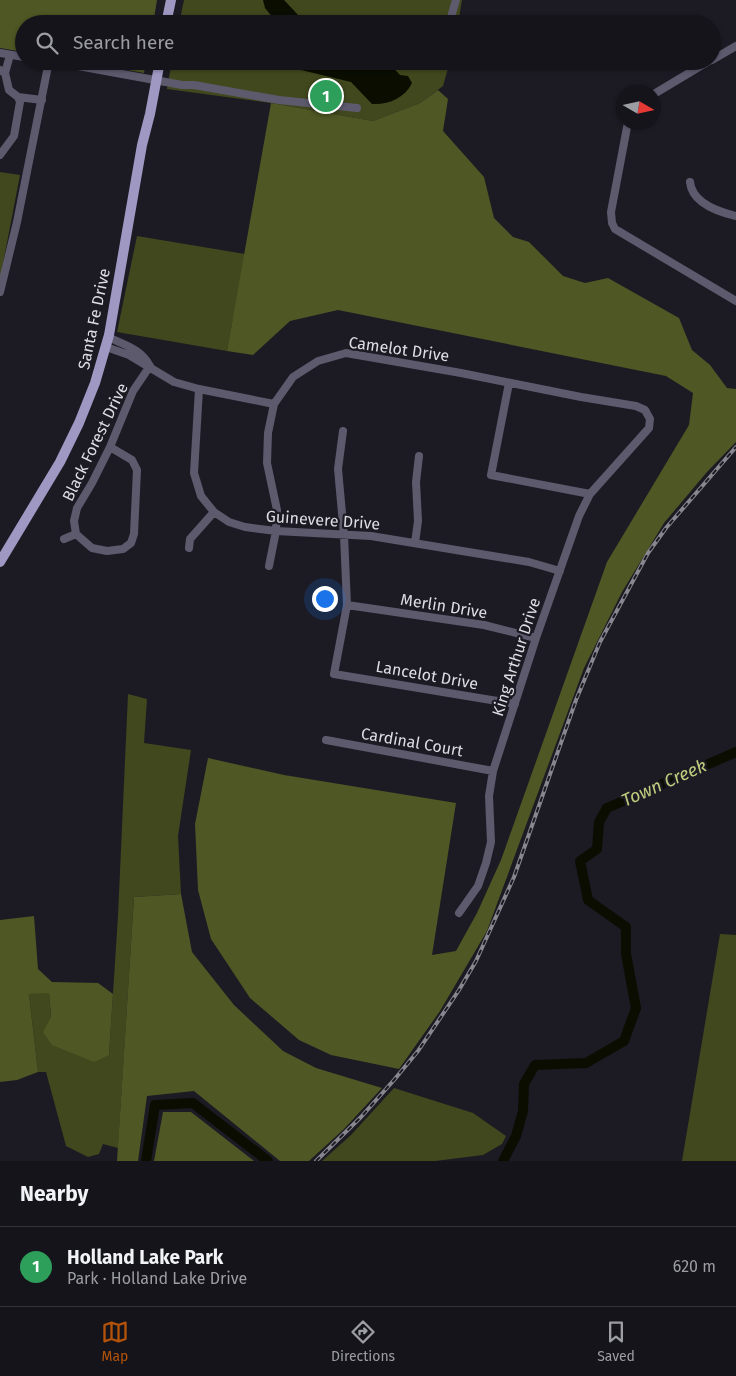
<!DOCTYPE html>
<html lang="en">
<head>
<meta charset="utf-8">
<style>
  :root { --surface:#15141b; --page:#222128; --text:#f1f3f6; --muted:#9d9ea3; --line:#34333a; --accent:#b45309 }
  body { margin:0; font-family:"Fira Sans",sans-serif; background:var(--page); color:var(--text) }
  .compass { position:absolute; left:616px; top:85px; width:45px; height:45px; border-radius:50%; background:var(--surface); box-shadow:0 1px 4px #0004; rotate:99deg }
  .you { position:absolute; left:324px; top:598px; width:18px; height:18px; margin:-12px; border:4px solid #fff; border-radius:50%; background:#1a73e8; box-shadow:0 0 0 8px #1a73e833 }
  .badge { display:grid; place-items:center; width:32px; height:32px; border-radius:50%; background:var(--accent); color:#fff; font-size:16px; font-weight:700 }
  .pin { position:absolute; translate:-50% -50%; border:2px solid #fff; box-shadow:0 1px 5px #0006 }
  .list { margin:0; padding:0; list-style:none }
  h2 { display:flex; justify-content:space-between; align-items:center; height:65px; margin:0; padding:0 20px; font-size:21px }
  h2 small { font-size:16px; font-weight:400; color:var(--muted) }
  .list li { display:grid; grid-template-columns:32px 1fr auto; gap:15px; align-items:center; box-sizing:border-box; height:80px; padding:0 20px; border-top:1px solid var(--line) }
  .list b { display:block; font-size:19px; white-space:nowrap }
  .list p { margin:0; font-size:16px; white-space:nowrap; color:var(--muted) }
  .list em { font-size:16px; font-style:normal; color:var(--muted) }
  .icon { flex:none; width:28px; height:28px; fill:none; stroke:currentColor; stroke-width:2; stroke-linecap:round; stroke-linejoin:round }
  .map { position:relative; flex:none; width:736px; height:1161px; overflow:hidden }
  .search { position:absolute; background:var(--surface); box-shadow:0 1px 4px #0004; left:15px; right:15px; top:15px; height:55px; display:flex; align-items:center; gap:12px; box-sizing:border-box; padding:0 18px; border-radius:28px; color:var(--muted); font-size:19px }
  .sheet { height:145px; background:var(--surface) }
  nav { display:flex; justify-content:space-around; align-items:center; box-sizing:border-box; height:70px; border-top:1px solid var(--line); background:var(--surface); font-size:14px; color:var(--muted) }
  nav a { display:grid; justify-items:center; gap:2px }
  nav .on { color:var(--accent) }
  .map>svg:first-child { display:block }
  .green { fill:#41481d }
  .forest { fill:#4f5724 }
  .water { fill:#0a0d00 }
  .lines { fill:none; stroke-linecap:round; stroke-linejoin:round }
  .river { stroke:#0a0d00; stroke-width:10 }
  .minor { stroke:#5d5a6e; stroke-width:8 }
  .major { stroke:#9f98c3; stroke-width:10 }
  .rail-casing { stroke:#88878f; stroke-width:4 }
  .rail { stroke:#1c1b24; stroke-width:2; stroke-dasharray:5.5; stroke-linecap:butt }
  .labels { text-anchor:middle; dominant-baseline:central; stroke-width:4.5; stroke-linejoin:round; paint-order:stroke }
  .street-label { font-size:16px; fill:#dedde4; stroke:#1c1b24 }
  .water-label { font-size:18px; font-style:italic; fill:#bfcd7e; stroke:#1c1b24 }
</style>
</head>
<body>
<div class="map">
<svg width="736" height="1161" viewBox="0 0 736 1161">
  <rect width="100%" height="100%" fill="#1c1b24"/>
  <path class="green" d="M184,0H462L458,24H179Z
    M172,61H450L443,86L420,103L373,121L271,103L167,89Z
    M0,172L20,175L0,279Z
    M137,236L245,254L227,351L117,332Z
    M128,694L147,699L144,743L191,750L178,836L181,894L134,897L118,1148L103,1144L99,1154L88,1157L66,1146L46,1072H38L29,994L49,992L51,1018L44,1032L109,1055L118,916Z
    M720,934L736,935V1161H682Z
    M394,1088L473,1113L506,1136L502,1144L483,1155L435,1161H322L351,1135Z"/>
  <path class="forest" d="M0,0H157L153,24H24V52L0,48Z
    M79,61H146L144,73Z
    M438,90L448,99L443,131L484,177L494,218L513,237L529,242L563,276L585,283L608,278L679,318L692,350L710,365L727,388L736,389V442L707,472L664,523L622,592L584,668L487,931L440,1011L399,1069L331,1055L299,1040L250,998L211,939L198,890L195,824L208,758L284,775L456,803L432,955L456,951L477,913L501,860L607,562L689,425L693,393L666,376L338,310L290,321L253,355L227,351L271,103L373,121L420,103Z
    M181,894L192,952L234,1005L283,1051L316,1068L382,1088L344,1129L309,1161H280L194,1091L147,1096L138,1161H117L134,897Z
    M34,916L38,969L52,982L98,983L113,994L109,1055L94,1062L52,1045L43,1032L51,1017L49,993L29,994L38,1072L17,1080L0,1082V920Z
    M163,1112H191L254,1161H154Z"/>
  <path class="water" d="M263,0H284L300,17L321,24H278L265,8Z
    M293,61H387L400,75L408,76L412,83C405,98 388,105 372,104L351,82L301,70Z"/>
  <g class="lines">
    <path class="river" d="M146,1161L155,1105L193,1103L268,1161
      M503,1161L516,1136L523,1111L524,1084L535,1065L586,1063L624,1041L636,1008L626,954V927L588,900L580,861L597,849L599,822L607,808L736,752"/>
    <path class="minor" d="M449,24L456,0
      M0,53L24,57
      M712,60L736,46
      M51,61L182,85H194L279,100L357,108
      M0,70L5,73L9,90L18,97L20,102L14,136L0,155
      M5,73L10,55
      M654,94L709,61
      M18,97L42,100
      M628,122L611,212L612,223L615,229L736,301
      M690,182C692,203 719,212 736,216
      M0,292L17,222L49,61
      M108,337C125,345 141,349 150,366
      M106,347L129,355L174,382L199,389L274,404
      M509,383L491,475L590,494
      M199,389L194,473L201,496L214,512L229,522L245,527L276,531L371,536L529,562L560,571
      M343,431L338,469L344,535L347,605L334,674L515,704
      M76,534L74,521L77,508L92,483L110,447L133,391L150,366
      M76,534L92,548L107,551L123,549L131,543L134,534L137,470L132,460L110,447
      M64,539L76,534
      M415,543L418,521L416,482L419,456
      M189,548L190,539L214,512
      M269,566L276,531L277,510L267,463L268,433L274,404L293,377L318,361L346,353L461,373L581,397L636,406L645,410L650,419L649,428L590,494L579,516L536,638L493,771L489,796L491,842L486,863L478,886L459,913
      M347,605L484,625L536,638
      M326,740L493,771"/>
    <path class="major" d="M166,24L171,0
      M0,562L60,462L79,423L95,383L109,335L142,145L150,114L160,61"/>
    <defs>
      <path id="rail" d="M316,1161L361,1117L394,1080L418,1051L459,990L476,961L514,877L576,700L600,642L648,553L666,528L736,447"/>
    </defs>
    <use href="#rail" class="rail-casing"/>
    <use href="#rail" class="rail"/>
  </g>
  <g class="labels">
    <g class="street-label">
      <text transform="translate(94 319) rotate(-78)">Santa Fe Drive</text>
      <text transform="translate(399 349) rotate(8)">Camelot Drive</text>
      <text transform="translate(95 442) rotate(-64)">Black Forest Drive</text>
      <text transform="translate(323 520) rotate(4)">Guinevere Drive</text>
      <text transform="translate(444 606) rotate(9)">Merlin Drive</text>
      <text transform="translate(516 657) rotate(-72)">King Arthur Drive</text>
      <text transform="translate(427 675) rotate(10)">Lancelot Drive</text>
      <text transform="translate(412 742) rotate(10)">Cardinal Court</text>
    </g>
    <g class="water-label">
      <text transform="translate(664 783) rotate(-24)">Town Creek</text>
    </g>
  </g>
</svg>
<svg class="compass" viewBox="-18 -18 36 36"><path d="M0-13l5 13h-10z" fill="#e53935"/><path d="M0 13l5-13h-10z" fill="#9d9ea3"/></svg>
<div class="you"></div>
<div class="pin badge" style="left:326px;top:96px;background:#2e9e5b">1</div>
<div class="search"><svg class="icon" aria-label="search" viewBox="0 0 24 24"><circle cx="10" cy="10" r="6"/><path d="M15 15l6 6"/></svg>Search here</div>
</div>
<section class="sheet">
<h2>Nearby<small></small></h2>
<ul class="list">
<li><span class="badge" style="background:#2e9e5b">1</span><div><b>Holland Lake Park</b><p>Park · Holland Lake Drive</p></div><em>620 m</em></li>
</ul>
</section>
<nav>
<a class="on"><svg class="icon" aria-label="map" viewBox="0 0 24 24"><path d="M3 6l6-2 6 2 6-2v14l-6 2-6-2-6 2zM9 4v14M15 6v14"/></svg>Map</a>
<a><svg class="icon" aria-label="directions" viewBox="0 0 24 24"><path d="M12 3l9 9-9 9-9-9zM9 14v-3h6M13 9l2 2-2 2"/></svg>Directions</a>
<a><svg class="icon" aria-label="saved" viewBox="0 0 24 24"><path d="M7 4h10v16l-5-4-5 4z"/></svg>Saved</a>
</nav>
</body>
</html>
